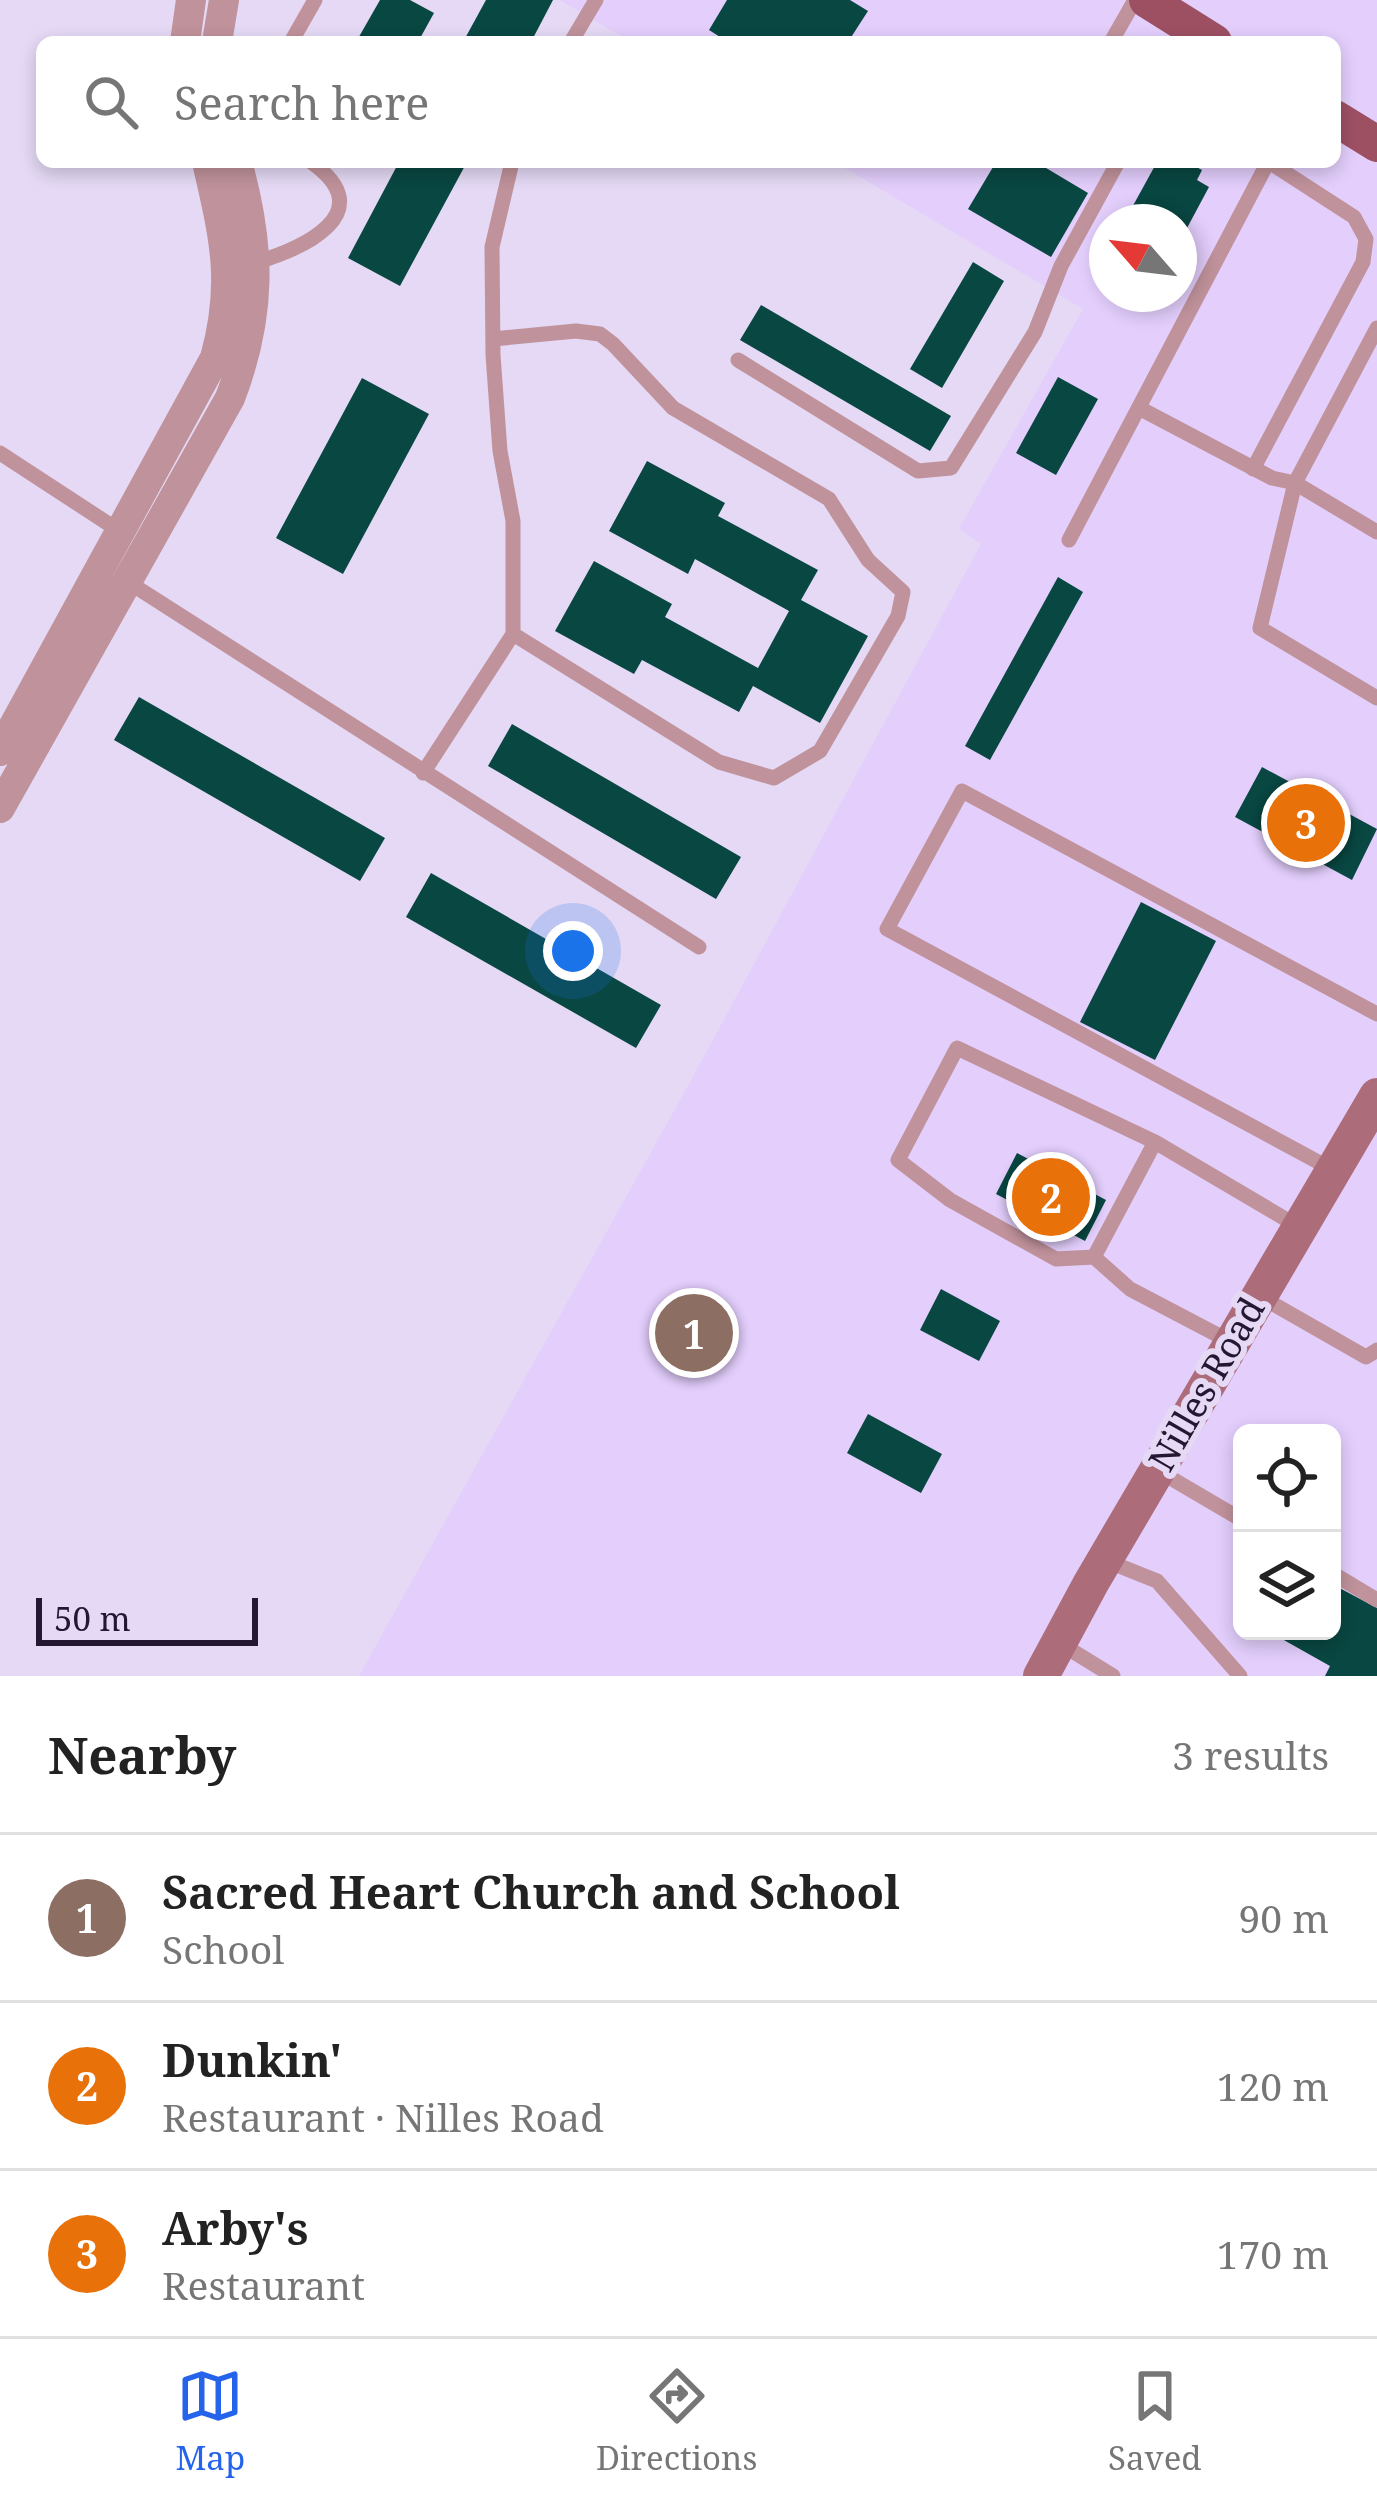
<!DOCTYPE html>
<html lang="en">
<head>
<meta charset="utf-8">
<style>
  :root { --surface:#fff; --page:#f6f6f6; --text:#222; --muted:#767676; --line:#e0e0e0; --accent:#2563eb }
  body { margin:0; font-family:"Noto Serif",serif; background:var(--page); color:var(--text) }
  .controls { position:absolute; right:36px; bottom:36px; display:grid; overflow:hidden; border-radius:18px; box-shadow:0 6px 18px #0003 }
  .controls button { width:108px; height:108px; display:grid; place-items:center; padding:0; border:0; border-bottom:3px solid var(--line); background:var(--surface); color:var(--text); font:60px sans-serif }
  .compass { position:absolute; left:1089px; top:204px; width:108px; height:108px; border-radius:50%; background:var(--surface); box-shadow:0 6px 18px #0003; rotate:298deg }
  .scale { position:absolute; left:36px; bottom:30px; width:222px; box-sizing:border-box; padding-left:12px; border:6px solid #241731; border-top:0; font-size:33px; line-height:42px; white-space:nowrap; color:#241731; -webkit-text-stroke:9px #e5d9f5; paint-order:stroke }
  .you { position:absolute; left:573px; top:951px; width:42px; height:42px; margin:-30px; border:9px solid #fff; border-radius:50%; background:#1a73e8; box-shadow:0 0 0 18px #1a73e833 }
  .badge { display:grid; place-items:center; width:78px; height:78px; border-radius:50%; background:var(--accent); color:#fff; font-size:39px; font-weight:700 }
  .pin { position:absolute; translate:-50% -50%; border:6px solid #fff; box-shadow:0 3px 12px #0006 }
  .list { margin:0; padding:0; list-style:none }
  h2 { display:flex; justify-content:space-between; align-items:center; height:156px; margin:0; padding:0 48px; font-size:51px }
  h2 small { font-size:39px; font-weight:400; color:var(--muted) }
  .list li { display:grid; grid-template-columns:78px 1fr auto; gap:36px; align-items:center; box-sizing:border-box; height:168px; padding:0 48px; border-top:3px solid var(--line) }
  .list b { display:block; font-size:45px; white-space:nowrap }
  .list p { margin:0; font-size:39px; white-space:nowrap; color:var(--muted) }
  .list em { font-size:39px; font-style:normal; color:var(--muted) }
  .icon { flex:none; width:66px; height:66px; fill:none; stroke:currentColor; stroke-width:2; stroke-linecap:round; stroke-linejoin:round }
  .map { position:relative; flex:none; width:1377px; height:1676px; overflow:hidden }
  .search { position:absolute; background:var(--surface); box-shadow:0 6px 18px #0003; left:36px; right:36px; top:36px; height:132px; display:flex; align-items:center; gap:30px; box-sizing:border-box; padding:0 42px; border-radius:18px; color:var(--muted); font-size:45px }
  .sheet { height:660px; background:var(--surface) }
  nav { display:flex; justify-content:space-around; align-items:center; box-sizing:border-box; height:168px; border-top:3px solid var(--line); background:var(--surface); font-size:33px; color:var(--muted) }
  nav a { display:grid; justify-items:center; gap:6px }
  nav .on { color:var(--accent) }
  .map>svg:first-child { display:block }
  .built { fill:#e3cefc; fill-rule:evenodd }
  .building { fill:#094742 }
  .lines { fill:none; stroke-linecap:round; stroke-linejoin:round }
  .lane { stroke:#c0929b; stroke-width:15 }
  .street { stroke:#c0929b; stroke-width:30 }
  .secondary { stroke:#ad6c7a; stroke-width:36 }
  .primary { stroke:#9e5063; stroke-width:36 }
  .labels { text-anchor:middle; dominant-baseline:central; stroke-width:12; stroke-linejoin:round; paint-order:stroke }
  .street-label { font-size:36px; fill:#241731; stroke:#e5d9f5 }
</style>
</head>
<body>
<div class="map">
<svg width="1377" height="1676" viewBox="0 0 1377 1676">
  <rect width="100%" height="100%" fill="#e5d9f5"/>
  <path class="built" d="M560,0H1377V1676H359L694,1075L981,544L959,529L1083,309L835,162H1335V42H631ZM1107,222H1179V294H1107ZM1242,1433H1332V1631H1242Z"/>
  <path class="building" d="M380,0H410L434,13L418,42H356Z
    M486,0H553L531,42H463Z
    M727,0H850L868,11L848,42H728L709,30Z
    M399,162H467L400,286L348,258Z
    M996,162H1036L1088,193L1051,257L968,209Z
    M1157,162L1171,167L1174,162H1187L1202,170L1197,180L1209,187L1187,228L1179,222H1124Z
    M973,262L1004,281L942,388L910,369Z
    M1108,294H1151L1141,312Z
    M761,305L951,416L930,451L740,340Z
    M1058,377L1098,399L1056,475L1016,453Z
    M362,378L429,414L343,574L276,538Z
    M647,461L725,503L718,516L818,570L801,600L868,636L820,723L753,686L739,712L642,660L634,674L555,631L594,561L672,604L665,617L758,668L789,611L695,559L688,574L609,531Z
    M1058,577L1083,592L990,760L965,746Z
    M139,697L385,838L360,881L114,740Z
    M512,724L741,857L716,899L488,766Z
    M1262,767L1377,829L1352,880L1235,817Z
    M431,873L661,1005L636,1048L406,917Z
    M1141,902L1216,941L1155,1060L1080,1022Z
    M1017,1153L1106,1200L1085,1241L996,1194Z
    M941,1289L1000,1321L979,1361L920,1330Z
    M868,1414L942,1454L921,1493L847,1453Z
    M1332,1584L1377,1608V1676H1325L1330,1666L1268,1631H1332Z"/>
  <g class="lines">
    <path class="lane" d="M291,42L315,0
      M571,42L596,0
      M1111,42L1135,0
      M254,263C302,249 383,213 311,162
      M1377,328L1295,483L1260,628L1377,698
      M493,339L576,331L600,334L613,344L673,408L829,499L868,560L903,592L898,616L820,751L774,778L719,762L513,634
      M738,360L918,471L951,468L1035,332L1061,266L1118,162
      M1139,408L1272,478L1295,483L1377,532
      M0,453L124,534
      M1253,469L1363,262L1366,239L1354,217L1269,162
      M1069,540L1268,162
      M125,580L699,947
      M423,773L513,634V521L500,451L493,355L492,247L512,162
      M1333,1170L887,929L962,791L1377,1014
      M1094,1257L1056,1259L950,1200L898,1160L957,1048L1155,1142
      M1261,1297L1366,1357L1377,1350
      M1231,1342L1130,1289L1094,1257L1155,1142L1299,1227
      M1157,1470L1242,1520
      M1107,1561L1157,1581L1240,1676
      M1332,1573L1377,1600
      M1061,1644L1113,1676"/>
    <path class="street" d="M185,42L191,0
      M217,42L224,0
      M0,751L215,358C236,282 224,236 207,162
      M0,808L230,398C262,315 261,247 237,162"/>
    <path class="secondary" d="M1041,1676L1091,1583L1377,1096"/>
    <path class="primary" d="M1147,0L1214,42
      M1335,118L1377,144"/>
  </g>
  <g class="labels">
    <g class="street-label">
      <text transform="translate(1206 1384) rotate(-60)">Nilles Road</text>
    </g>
  </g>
</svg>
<div class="controls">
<button><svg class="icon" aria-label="locate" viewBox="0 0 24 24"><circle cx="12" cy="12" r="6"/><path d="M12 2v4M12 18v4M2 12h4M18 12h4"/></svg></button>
<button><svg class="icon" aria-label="layers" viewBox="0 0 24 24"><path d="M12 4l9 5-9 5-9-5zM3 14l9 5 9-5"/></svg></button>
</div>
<svg class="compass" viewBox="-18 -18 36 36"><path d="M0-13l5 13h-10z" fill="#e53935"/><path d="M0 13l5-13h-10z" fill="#767676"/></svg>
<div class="scale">50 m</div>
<div class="you"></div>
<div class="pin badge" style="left:694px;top:1333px;background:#8d6e63">1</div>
<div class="pin badge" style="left:1051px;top:1197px;background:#e8710a">2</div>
<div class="pin badge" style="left:1306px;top:823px;background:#e8710a">3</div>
<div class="search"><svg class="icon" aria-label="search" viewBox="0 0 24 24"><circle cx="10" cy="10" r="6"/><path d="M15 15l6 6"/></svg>Search here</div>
</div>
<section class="sheet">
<h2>Nearby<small>3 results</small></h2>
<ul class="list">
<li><span class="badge" style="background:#8d6e63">1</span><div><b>Sacred Heart Church and School</b><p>School</p></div><em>90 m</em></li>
<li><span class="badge" style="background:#e8710a">2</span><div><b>Dunkin'</b><p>Restaurant · Nilles Road</p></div><em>120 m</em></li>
<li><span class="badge" style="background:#e8710a">3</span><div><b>Arby's</b><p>Restaurant</p></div><em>170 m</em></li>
</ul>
</section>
<nav>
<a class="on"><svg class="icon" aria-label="map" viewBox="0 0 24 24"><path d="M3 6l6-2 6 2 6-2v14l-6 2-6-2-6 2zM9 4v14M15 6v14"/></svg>Map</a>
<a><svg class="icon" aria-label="directions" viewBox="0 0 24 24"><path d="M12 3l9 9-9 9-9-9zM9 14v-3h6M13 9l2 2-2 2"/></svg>Directions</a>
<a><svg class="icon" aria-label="saved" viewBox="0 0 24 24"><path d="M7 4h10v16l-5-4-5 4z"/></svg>Saved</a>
</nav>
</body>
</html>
